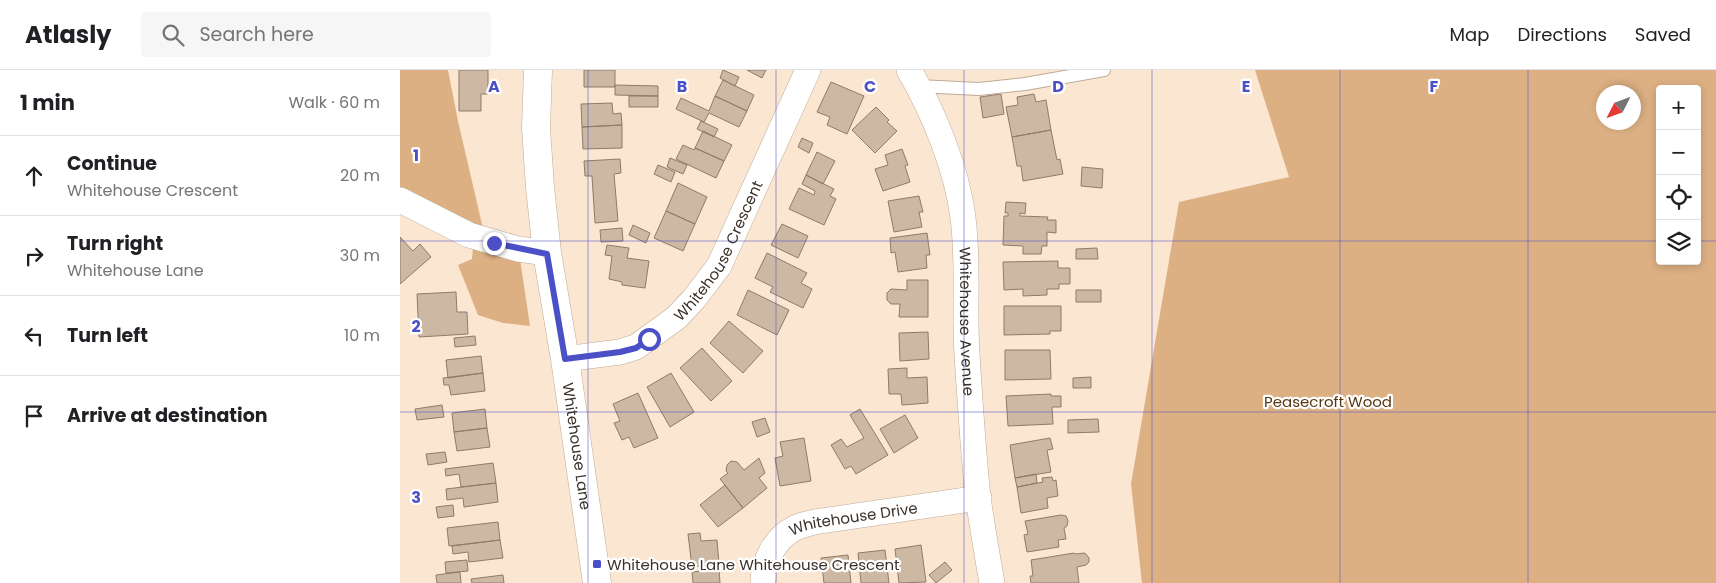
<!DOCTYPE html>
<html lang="en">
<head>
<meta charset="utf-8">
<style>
  :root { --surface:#fff; --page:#f6f6f6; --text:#202124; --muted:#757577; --line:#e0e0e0 }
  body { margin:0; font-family:Poppins,sans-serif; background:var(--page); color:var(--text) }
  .controls { position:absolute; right:15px; top:15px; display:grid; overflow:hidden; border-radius:5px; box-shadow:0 2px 8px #0003 }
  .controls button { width:45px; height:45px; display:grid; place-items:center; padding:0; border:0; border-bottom:1px solid var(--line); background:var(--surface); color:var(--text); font:25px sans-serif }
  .compass { position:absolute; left:1196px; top:15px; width:45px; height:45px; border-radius:50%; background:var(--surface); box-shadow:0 2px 8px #0003; rotate:228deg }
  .stop { position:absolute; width:15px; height:15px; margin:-11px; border:4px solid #4c50c6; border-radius:50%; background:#fff }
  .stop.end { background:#4c50c6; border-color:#fff; box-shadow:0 1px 5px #0008 }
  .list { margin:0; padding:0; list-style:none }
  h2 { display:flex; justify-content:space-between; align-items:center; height:65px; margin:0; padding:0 20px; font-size:21px }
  h2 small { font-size:16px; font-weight:400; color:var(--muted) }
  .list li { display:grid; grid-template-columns:32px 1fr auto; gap:15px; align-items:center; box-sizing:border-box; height:80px; padding:0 20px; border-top:1px solid var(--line) }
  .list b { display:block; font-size:19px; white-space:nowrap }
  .list p { margin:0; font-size:16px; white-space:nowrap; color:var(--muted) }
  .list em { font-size:16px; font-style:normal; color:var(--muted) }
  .icon { flex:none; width:28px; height:28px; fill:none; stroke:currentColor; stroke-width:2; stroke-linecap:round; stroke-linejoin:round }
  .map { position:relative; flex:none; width:1316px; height:513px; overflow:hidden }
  header { display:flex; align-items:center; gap:30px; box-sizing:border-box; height:70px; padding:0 25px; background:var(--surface); border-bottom:1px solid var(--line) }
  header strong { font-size:24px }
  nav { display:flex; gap:28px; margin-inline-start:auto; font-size:18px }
  .search { width:350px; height:45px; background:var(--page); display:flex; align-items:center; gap:12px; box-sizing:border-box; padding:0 18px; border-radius:5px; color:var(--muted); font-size:19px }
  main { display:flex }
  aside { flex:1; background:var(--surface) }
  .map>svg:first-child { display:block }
  .green { fill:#ddb084; fill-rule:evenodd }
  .building { fill:#cdb8a4; stroke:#8f7b69 }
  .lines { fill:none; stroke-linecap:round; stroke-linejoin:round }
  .lane-casing { stroke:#bfab97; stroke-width:14 }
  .street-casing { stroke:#bfab97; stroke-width:26 }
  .secondary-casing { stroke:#bfab97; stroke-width:29 }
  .lane { stroke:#fff; stroke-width:12 }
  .street { stroke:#fff; stroke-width:25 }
  .secondary { stroke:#fff; stroke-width:28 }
  .route { stroke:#4c50c6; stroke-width:6 }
  .grid { fill:none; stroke:#4c50c6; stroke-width:1; stroke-opacity:0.55 }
  .poi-dot { fill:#4c50c6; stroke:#fff; stroke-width:2 }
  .labels { text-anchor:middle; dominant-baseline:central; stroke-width:4.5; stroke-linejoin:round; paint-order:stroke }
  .street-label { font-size:15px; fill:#393129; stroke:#fff }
  .park-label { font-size:15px; fill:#57360f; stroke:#fff }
  .poi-label { font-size:15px; fill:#393129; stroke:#fff; text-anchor:start }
  .grid-label { font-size:16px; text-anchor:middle; font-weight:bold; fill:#4c50c6; stroke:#fff; stroke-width:4.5; stroke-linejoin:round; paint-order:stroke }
</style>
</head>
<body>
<header>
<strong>Atlasly</strong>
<div class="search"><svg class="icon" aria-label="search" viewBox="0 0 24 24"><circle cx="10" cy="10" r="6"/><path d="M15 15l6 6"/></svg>Search here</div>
<nav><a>Map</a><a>Directions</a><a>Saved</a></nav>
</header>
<main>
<aside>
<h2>1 min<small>Walk · 60 m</small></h2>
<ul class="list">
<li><svg class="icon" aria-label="ahead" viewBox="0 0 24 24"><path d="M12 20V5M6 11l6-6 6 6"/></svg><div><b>Continue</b><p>Whitehouse Crescent</p></div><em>20 m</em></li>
<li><svg class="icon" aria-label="right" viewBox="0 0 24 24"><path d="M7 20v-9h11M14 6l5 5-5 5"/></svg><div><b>Turn right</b><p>Whitehouse Lane</p></div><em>30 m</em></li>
<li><svg class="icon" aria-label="left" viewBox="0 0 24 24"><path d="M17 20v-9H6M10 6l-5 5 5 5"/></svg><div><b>Turn left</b></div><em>10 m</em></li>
<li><svg class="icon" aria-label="arrive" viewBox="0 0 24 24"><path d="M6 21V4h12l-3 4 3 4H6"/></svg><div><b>Arrive at destination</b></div></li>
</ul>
</aside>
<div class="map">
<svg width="1316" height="513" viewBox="0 0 1316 513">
  <rect width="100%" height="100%" fill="#fbe6d1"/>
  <path class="green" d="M0,0H48L58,51L84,163L0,124Z
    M855,0H1316V513H742L731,414L779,132L889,107ZM1260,19H1297V191H1260ZM1234,22V52H1204V22Z
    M73,177L120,189L130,256L103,253L78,245L58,195L72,189Z"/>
  <path class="building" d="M59,0H88V24H81V41H59Z
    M184,0H215V17H184Z
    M323,0L339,7L335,16L320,8Z
    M347,0H366L362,8Z
    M323,10L354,25L347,41L315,26Z
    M431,12L464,26L447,64L427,55L430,47L417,42Z
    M215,15L258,16V26L215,25Z
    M601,24L604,44L583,48L580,27Z
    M634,24L636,32L646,30L651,60L612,67L606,37L618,35L617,27Z
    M229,26H258V37H229Z
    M315,26L347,41L339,57L309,43L304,52L276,39L281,28L309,41Z
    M212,33L213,44L221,43L222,55L182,57L181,34Z
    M476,37L489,50L487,52L497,61L475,83L452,60Z
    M301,51L318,59L314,67L297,59Z
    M222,55V78L183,79L182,57Z
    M651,60L657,90L660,89L663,104L623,111L621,96H617L612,67Z
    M303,61L332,75L324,91L295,78Z
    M402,68L413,73L409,83L398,77Z
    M283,75L294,80L295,78L324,91L316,108L276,89Z
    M502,79L508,95L505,96L510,112L483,121L475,99L488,95L485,85Z
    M417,82L435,91L423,114L406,105Z
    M270,88L287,95L283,104L267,97Z
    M220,89L221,103L214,104L218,151L195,153L192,106H185L184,91Z
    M258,95L275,102L271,112L254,104Z
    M682,97L703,99L702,118L681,116Z
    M406,105L434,119L430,126L436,129L424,155L389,139L399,118L414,125L415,121L402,114Z
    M278,113L307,127L295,154L266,141Z
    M519,126L523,142H519L522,157L494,162L488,131Z
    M606,132L626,133L625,144L620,143V146L648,147L647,150H656V163L647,162V176H642L641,184H623V176L603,175L604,146H608V143H605Z
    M266,141L295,154L283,181L254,168Z
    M382,154L408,166L398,188L371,175Z
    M233,155L250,163L246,173L229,165Z
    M222,158L223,171L201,172L200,160Z
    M527,163L530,185H526L527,198L498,202L495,182L491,183L490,168Z
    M0,167L13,181L20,174L31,187L0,214Z
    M207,175L229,178L227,188L249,191L245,218L222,215V212L209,209L212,186L205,185Z
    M697,178L698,189H676V179Z
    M367,183L407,203L401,213L412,219L403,238L370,222L373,217L355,208Z
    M658,191V198H670V214H659V219H647V225L623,226V219L604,220L603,192Z
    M507,210H528V247H499L500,234H491L487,230V223L491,219L507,220Z
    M348,220L389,240L377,265L337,245Z
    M676,220H701V232H676Z
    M56,222L57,242H67L68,264L19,267L17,224Z
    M604,236H661V261H650V264L604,265Z
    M329,251L363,281L343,303L310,273Z
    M528,262L529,289L500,291L499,263Z
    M75,266L76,275L55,277L54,268Z
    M302,278L332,311L311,331L280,298Z
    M605,280H650L651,309L605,310Z
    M81,286L83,303L48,308L46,290Z
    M507,298V308L527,307L528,333L502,335L501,324H489L488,299Z
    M83,303L85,321L51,325L49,315H44L43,308Z
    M271,303L294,342L270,357L247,317Z
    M691,307V318H673V308Z
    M238,323L258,368L234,378L229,367L222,370L214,353L220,351L213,334Z
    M651,324V326H661V337H652L653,354L608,356L606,326Z
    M42,335L44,347L17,350L15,339Z
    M85,339L87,358L54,362L52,343Z
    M460,339L488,385L456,404L451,396L445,399L431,375L441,369L447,377L464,368L450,345Z
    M505,345L518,368L494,383L480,359Z
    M365,348L370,362L357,367L352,352Z
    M698,349L699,362L668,363V350Z
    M87,358L90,377L57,381L54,362Z
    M404,368L411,411L380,416L375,388L383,386L380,372Z
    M650,368L653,379L647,380L651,402L615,408L610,375Z
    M45,382L47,392L28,395L26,384Z
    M359,388L365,403L359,408L367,418L343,438L320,409L328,403L326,401L327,395L331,391L337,392L344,400Z
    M93,393L96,413L61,417L59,404L46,406L45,399Z
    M636,404L637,413L617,417L615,408Z
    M652,407L653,411L656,410L658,426L647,428L648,438L621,443L617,417L643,412L642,408Z
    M96,413L98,432L64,437L63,428L47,430L46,419Z
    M325,415L343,438L318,457L300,435Z
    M53,435L54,446L38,448L36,437Z
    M661,445L666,446L668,451L667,456L664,458L666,469L658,470L659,477L627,482L624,465L628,464L625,451Z
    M98,452L100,470L49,476L47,458Z
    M300,463L301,471L317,470L319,494L292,497L288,464Z
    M100,470L103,488L69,492L68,482L53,484L52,476Z
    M521,475L526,512L499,513L495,479Z
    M485,480L489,513H461L458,483Z
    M674,483L675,484L685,483L689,488V492L686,495L677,497L679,513H631L630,506H633L631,490Z
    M448,485L451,513H424L421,488Z
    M67,490L68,501L46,503L45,492Z
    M545,492L552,500L536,513L529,505Z
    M319,499L320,513H293L292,502Z
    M60,502L61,513H37L36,505Z
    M103,505L104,513H72L71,509Z"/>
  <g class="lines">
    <defs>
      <path id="lane" d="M518,16L579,19L625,14L704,0"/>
      <g id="street">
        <path id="s1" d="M509,0C534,43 557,99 563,148C569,193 564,239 567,284C570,332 573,380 578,427C582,456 587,484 592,513"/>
        <path d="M0,130L69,165L118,179L147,183"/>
        <path id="s2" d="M165,289L220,282L236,277L276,248L294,229L319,196L408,0"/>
        <path id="s3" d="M363,513C363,491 375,468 395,458C401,455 408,454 414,452L579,428"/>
      </g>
      <g id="secondary">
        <path id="s4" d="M138,0L136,58L140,117L147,183L165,289L197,513"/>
      </g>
    </defs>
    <use href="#lane" class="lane-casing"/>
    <use href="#street" class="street-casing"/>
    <use href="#secondary" class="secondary-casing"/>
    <use href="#lane" class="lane"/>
    <use href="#street" class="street"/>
    <use href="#secondary" class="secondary"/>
  </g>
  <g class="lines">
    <path class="route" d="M94,173L147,184L165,289L220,282L236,278L249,269"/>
  </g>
  <path class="grid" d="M188,0V513M376,0V513M564,0V513M752,0V513M940,0V513M1128,0V513M0,171H1260M1297,171H1316M0,342H1316"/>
  <rect class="poi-dot" x="192" y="489" width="10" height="10" rx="2.5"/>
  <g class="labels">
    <g class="street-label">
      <text stroke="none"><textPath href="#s2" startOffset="202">Whitehouse Crescent</textPath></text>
      <text stroke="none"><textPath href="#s1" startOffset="262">Whitehouse Avenue</textPath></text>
      <text stroke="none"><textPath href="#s4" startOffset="379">Whitehouse Lane</textPath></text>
      <text stroke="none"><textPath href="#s3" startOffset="126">Whitehouse Drive</textPath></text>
    </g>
    <g class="park-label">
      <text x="928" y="331">Peasecroft Wood</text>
    </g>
    <g class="poi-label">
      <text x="207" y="494">Whitehouse Lane Whitehouse Crescent</text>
    </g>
  </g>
  <g class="grid-label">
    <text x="94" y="22">A</text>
    <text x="282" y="22">B</text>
    <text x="470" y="22">C</text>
    <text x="658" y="22">D</text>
    <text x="846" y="22">E</text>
    <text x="1034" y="22">F</text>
    <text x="16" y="91">1</text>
    <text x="16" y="262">2</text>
    <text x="16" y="433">3</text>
  </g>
</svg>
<div class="controls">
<button>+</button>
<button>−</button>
<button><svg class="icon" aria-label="locate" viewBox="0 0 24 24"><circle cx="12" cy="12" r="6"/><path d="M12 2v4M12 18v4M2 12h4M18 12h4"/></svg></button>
<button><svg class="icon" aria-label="layers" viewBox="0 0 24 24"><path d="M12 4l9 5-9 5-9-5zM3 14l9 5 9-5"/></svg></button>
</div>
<svg class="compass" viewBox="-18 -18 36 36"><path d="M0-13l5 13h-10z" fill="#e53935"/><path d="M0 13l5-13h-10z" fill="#757577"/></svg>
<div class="stop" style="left:249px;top:269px"></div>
<div class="stop end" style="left:94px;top:173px"></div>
</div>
</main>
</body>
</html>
